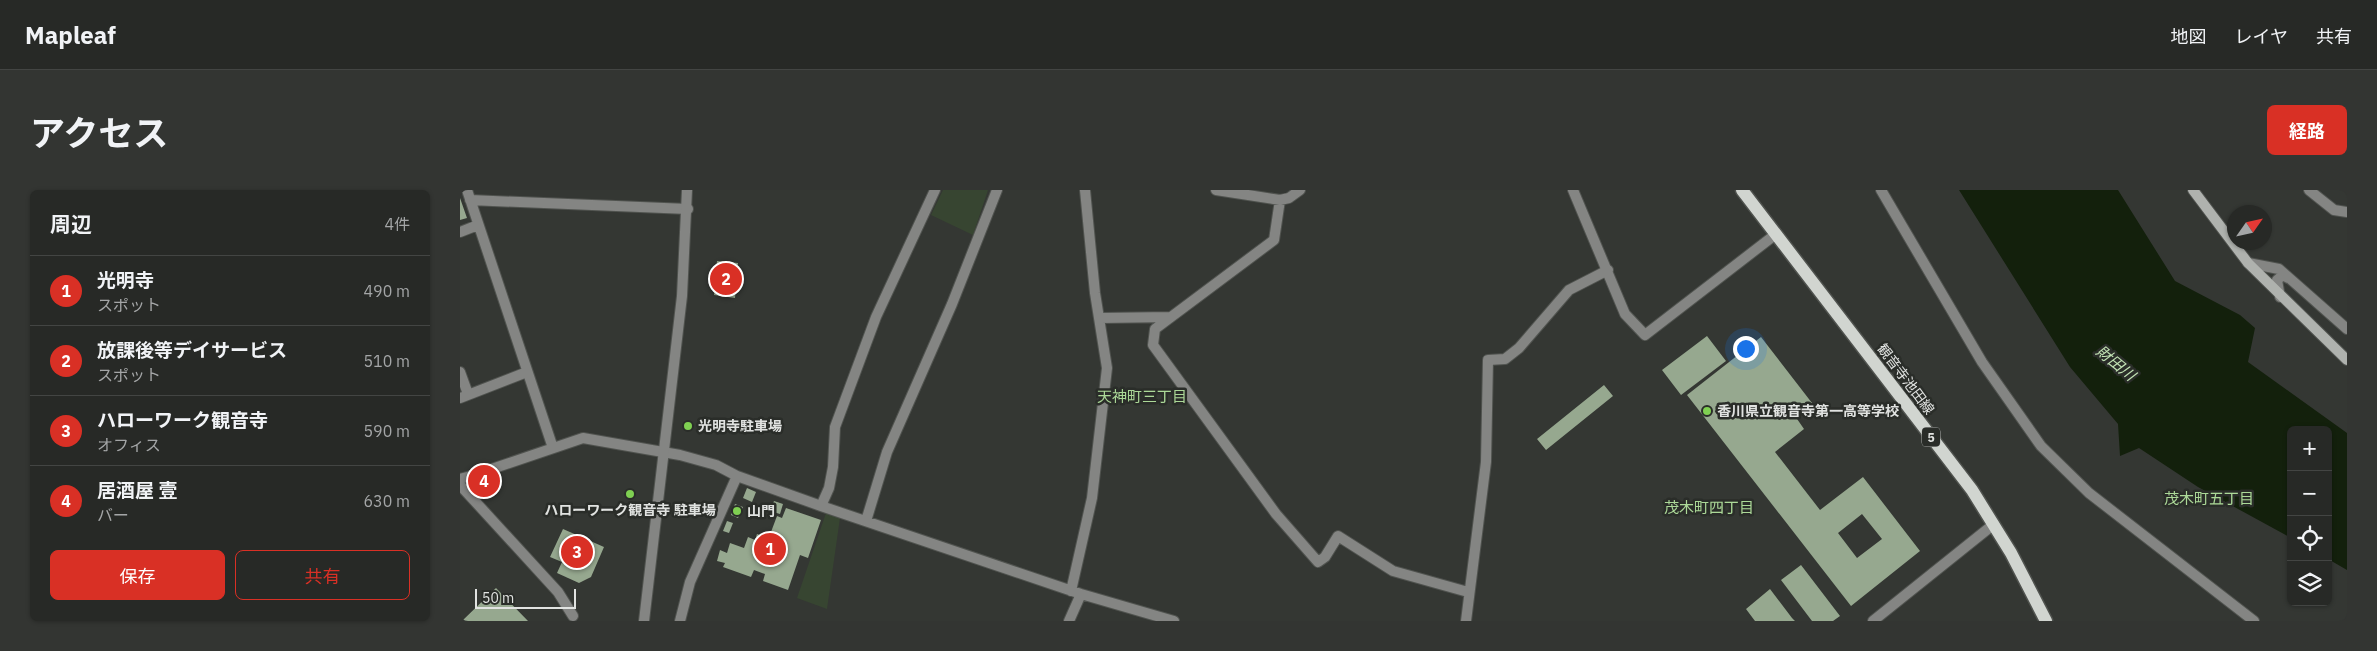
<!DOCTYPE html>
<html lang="ja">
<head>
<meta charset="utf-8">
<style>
  :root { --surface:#272926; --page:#333532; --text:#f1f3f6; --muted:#a4a6a7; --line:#434543; --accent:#d93025 }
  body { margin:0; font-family:"IBM Plex Sans","Noto Sans JP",sans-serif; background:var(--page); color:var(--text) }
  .controls { position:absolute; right:15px; bottom:15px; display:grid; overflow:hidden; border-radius:8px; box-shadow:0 1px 4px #0004 }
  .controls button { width:45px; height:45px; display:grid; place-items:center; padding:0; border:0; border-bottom:1px solid var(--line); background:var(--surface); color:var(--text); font:25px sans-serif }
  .compass { position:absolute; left:1767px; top:15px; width:45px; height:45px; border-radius:50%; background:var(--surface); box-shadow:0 1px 4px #0004; rotate:56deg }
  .scale { position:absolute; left:15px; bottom:12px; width:101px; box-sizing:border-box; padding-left:5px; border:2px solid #e1e3e1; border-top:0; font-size:14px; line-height:18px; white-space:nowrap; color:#e1e3e1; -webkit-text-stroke:4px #2a2d29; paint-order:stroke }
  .you { position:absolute; left:1285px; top:158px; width:18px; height:18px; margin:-12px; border:4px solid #fff; border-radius:50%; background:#1a73e8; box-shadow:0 0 0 8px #1a73e833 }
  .badge { display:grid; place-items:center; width:32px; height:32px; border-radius:50%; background:var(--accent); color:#fff; font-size:16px; font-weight:700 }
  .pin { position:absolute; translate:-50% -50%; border:2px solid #fff; box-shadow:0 1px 5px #0006 }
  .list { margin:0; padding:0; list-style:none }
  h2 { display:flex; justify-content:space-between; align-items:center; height:65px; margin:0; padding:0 20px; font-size:21px }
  h2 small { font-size:16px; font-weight:400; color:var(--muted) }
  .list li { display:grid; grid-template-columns:32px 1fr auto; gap:15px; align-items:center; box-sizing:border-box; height:70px; padding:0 20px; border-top:1px solid var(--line) }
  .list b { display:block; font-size:19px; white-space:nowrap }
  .list p { margin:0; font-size:16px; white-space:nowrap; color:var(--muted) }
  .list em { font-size:16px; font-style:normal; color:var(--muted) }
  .actions { display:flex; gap:10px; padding:15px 20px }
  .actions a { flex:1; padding:11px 0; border:1px solid var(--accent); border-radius:8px; text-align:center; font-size:18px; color:var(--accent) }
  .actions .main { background:var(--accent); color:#fff }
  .icon { flex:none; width:28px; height:28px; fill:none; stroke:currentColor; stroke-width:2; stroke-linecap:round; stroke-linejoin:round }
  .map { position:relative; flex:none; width:1887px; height:431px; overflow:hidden; border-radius:8px }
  header { display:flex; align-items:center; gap:30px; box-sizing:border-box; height:70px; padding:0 25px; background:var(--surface); border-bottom:1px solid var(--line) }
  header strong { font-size:24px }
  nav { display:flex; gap:28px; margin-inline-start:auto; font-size:18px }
  .intro { display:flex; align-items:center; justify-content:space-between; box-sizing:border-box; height:120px; padding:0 30px }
  h1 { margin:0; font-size:35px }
  .button { padding:12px 22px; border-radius:8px; background:var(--accent); color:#fff; font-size:18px; font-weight:700 }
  main { display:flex; gap:30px; padding:0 30px }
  aside { flex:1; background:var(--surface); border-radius:8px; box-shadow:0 1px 4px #0004 }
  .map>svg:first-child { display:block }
  .green { fill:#374531 }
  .water { fill:#13200c }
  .building { fill:#96a88f; fill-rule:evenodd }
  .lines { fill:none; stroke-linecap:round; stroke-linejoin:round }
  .minor-casing { stroke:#50534f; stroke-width:12 }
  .tertiary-casing { stroke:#50534f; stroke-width:12 }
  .secondary-casing { stroke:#50534f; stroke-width:12 }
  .primary-casing { stroke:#50534f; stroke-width:15 }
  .minor { stroke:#848583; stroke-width:10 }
  .tertiary { stroke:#848583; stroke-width:10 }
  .secondary { stroke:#afb2ae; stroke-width:10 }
  .primary { stroke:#d1d5d0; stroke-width:12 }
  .poi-dot { fill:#7fd052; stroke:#2a2d29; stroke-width:2 }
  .labels { text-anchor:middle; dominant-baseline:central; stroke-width:5; stroke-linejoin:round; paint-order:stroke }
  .shield { fill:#2a2d29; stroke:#aaacaa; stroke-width:1 }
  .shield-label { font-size:12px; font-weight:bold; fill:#e1e3e1 }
  .street-label { font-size:14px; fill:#e1e3e1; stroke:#2a2d29 }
  .poi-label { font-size:14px; font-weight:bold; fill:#e1e3e1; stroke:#2a2d29; text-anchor:start }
  .water-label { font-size:15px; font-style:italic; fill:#c4e4b6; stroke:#2a2d29 }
  .neighbourhood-label { font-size:15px; fill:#acd998; stroke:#2a2d29 }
</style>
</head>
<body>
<header>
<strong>Mapleaf</strong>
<nav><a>地図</a><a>レイヤ</a><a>共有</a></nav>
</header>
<div class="intro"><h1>アクセス</h1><a class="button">経路</a></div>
<main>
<aside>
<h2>周辺<small>4件</small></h2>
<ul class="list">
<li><span class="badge">1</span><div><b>光明寺</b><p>スポット</p></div><em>490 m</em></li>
<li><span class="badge">2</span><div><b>放課後等デイサービス</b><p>スポット</p></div><em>510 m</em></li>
<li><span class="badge">3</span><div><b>ハローワーク観音寺</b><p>オフィス</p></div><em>590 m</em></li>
<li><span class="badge">4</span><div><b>居酒屋 壹</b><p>バー</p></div><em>630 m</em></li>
</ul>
<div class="actions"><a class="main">保存</a><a>共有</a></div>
</aside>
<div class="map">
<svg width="1887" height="431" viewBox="0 0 1887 431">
  <rect width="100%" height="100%" fill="#343733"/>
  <path class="green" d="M483,0H528L513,45L471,25Z
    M366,323L380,328L367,419L337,408Z"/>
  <path class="water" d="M1499,0H1658L1715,91L1780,125L1795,138L1788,172L1887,243V380L1868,369V240H1831V348L1738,297L1679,258L1660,266L1658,234L1610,177Z"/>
  <path class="building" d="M0,8L7,28L0,30Z
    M257,71L278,73L275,108L254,105Z
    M1247,146L1266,171L1221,205L1202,180Z
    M1301,147L1352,213L1335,226L1344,239L1315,262L1360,320L1403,287L1460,361L1391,416L1227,205ZM1402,324L1422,349L1397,368L1378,343Z
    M1144,195L1153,206L1086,260L1077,249Z
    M287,298L296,302L292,312L283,308Z
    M314,311L323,314L320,324L310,321Z
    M275,314L283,317L278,328L271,325Z
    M326,318L361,330L348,368L340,365L328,400L303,391L305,384L294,380L291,387L263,377L265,373L257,371L260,360L267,363L270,353L284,358L288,347L295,350L297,344L316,350L318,344L311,342L317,326L322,328Z
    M267,331L273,333L269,343L263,341Z
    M103,339L144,357L131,387L119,393L97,383L102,372L90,367Z
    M1341,375L1380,426L1373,431H1352L1321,390Z
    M36,398L68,431H2Z
    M1310,399L1332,428L1335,431H1295L1286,419Z"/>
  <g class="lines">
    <defs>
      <path id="minor" d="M7,0L93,258
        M756,0L820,10L829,8L840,0
        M1113,0L1165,124L1185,145L1316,44
        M1421,0L1522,172L1581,256L1629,303L1794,431
        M1849,0L1874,20L1887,22
        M10,10L228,19
        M820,10L814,50L695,139L693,155L816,324L858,372L865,367L878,346L933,381L1008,402
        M0,42L18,35
        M1788,73L1819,79L1887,139
        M1820,107L1817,90L1823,85L1828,88
        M640,128L711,127
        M0,182L8,204
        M0,208L67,182
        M11,286L123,248L220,265L256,275L277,286L361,316L621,404L714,431
        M0,295L98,402L113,426
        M361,316L369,298L373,277L375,237L416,127L475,0
        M406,331L427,262L492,114L537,0
        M611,401L632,308L647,178L635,103L625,0
        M220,431L230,392L277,286
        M609,431L621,404
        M1006,431L1026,272L1028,170L1045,169L1059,158L1109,100L1148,80
        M1413,431L1534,334"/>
      <path id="tertiary" d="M0,289L11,286
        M184,431L222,106L227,0"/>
      <path id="secondary" d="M1733,0L1788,73L1887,170"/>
      <path id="primary" d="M1282,0L1512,300L1551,363L1586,431"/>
    </defs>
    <use href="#minor" class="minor-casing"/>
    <use href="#tertiary" class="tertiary-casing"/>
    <use href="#secondary" class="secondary-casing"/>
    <use href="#primary" class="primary-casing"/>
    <use href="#minor" class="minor"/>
    <use href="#tertiary" class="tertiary"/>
    <use href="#secondary" class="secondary"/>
    <use href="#primary" class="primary"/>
  </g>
  <g class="poi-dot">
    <circle cx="1247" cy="221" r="5"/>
    <circle cx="228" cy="236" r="5"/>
    <circle cx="170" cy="304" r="5"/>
    <circle cx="277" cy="321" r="5"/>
  </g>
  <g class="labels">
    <rect class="shield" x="1462" y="237.5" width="18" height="19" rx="4"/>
    <g class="shield-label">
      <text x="1471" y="247">5</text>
    </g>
    <g class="street-label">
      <text transform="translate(1446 189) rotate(53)">観音寺池田線</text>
    </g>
    <g class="poi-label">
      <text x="1257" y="221">香川県立観音寺第一高等学校</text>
      <text x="238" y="236">光明寺駐車場</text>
      <text x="170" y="320" text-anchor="middle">ハローワーク観音寺 駐車場</text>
      <text x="287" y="321">山門</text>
    </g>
    <g class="water-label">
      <text transform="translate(1656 173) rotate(39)">財田川</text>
    </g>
    <g class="neighbourhood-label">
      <text x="682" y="206">天神町三丁目</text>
      <text x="1749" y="308">茂木町五丁目</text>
      <text x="1249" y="317">茂木町四丁目</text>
    </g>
  </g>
</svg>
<div class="controls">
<button>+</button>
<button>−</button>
<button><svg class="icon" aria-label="locate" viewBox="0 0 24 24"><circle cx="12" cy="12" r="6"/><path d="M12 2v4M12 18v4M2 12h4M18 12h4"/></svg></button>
<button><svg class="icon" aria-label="layers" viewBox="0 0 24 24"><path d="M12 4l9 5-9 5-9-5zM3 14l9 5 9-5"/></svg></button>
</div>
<svg class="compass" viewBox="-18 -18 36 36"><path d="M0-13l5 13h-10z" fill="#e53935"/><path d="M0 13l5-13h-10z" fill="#a4a6a7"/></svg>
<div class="scale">50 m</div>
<div class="you"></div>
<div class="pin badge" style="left:310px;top:359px">1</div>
<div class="pin badge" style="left:266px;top:89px">2</div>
<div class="pin badge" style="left:117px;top:362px">3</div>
<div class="pin badge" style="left:24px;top:291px">4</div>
</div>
</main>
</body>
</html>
